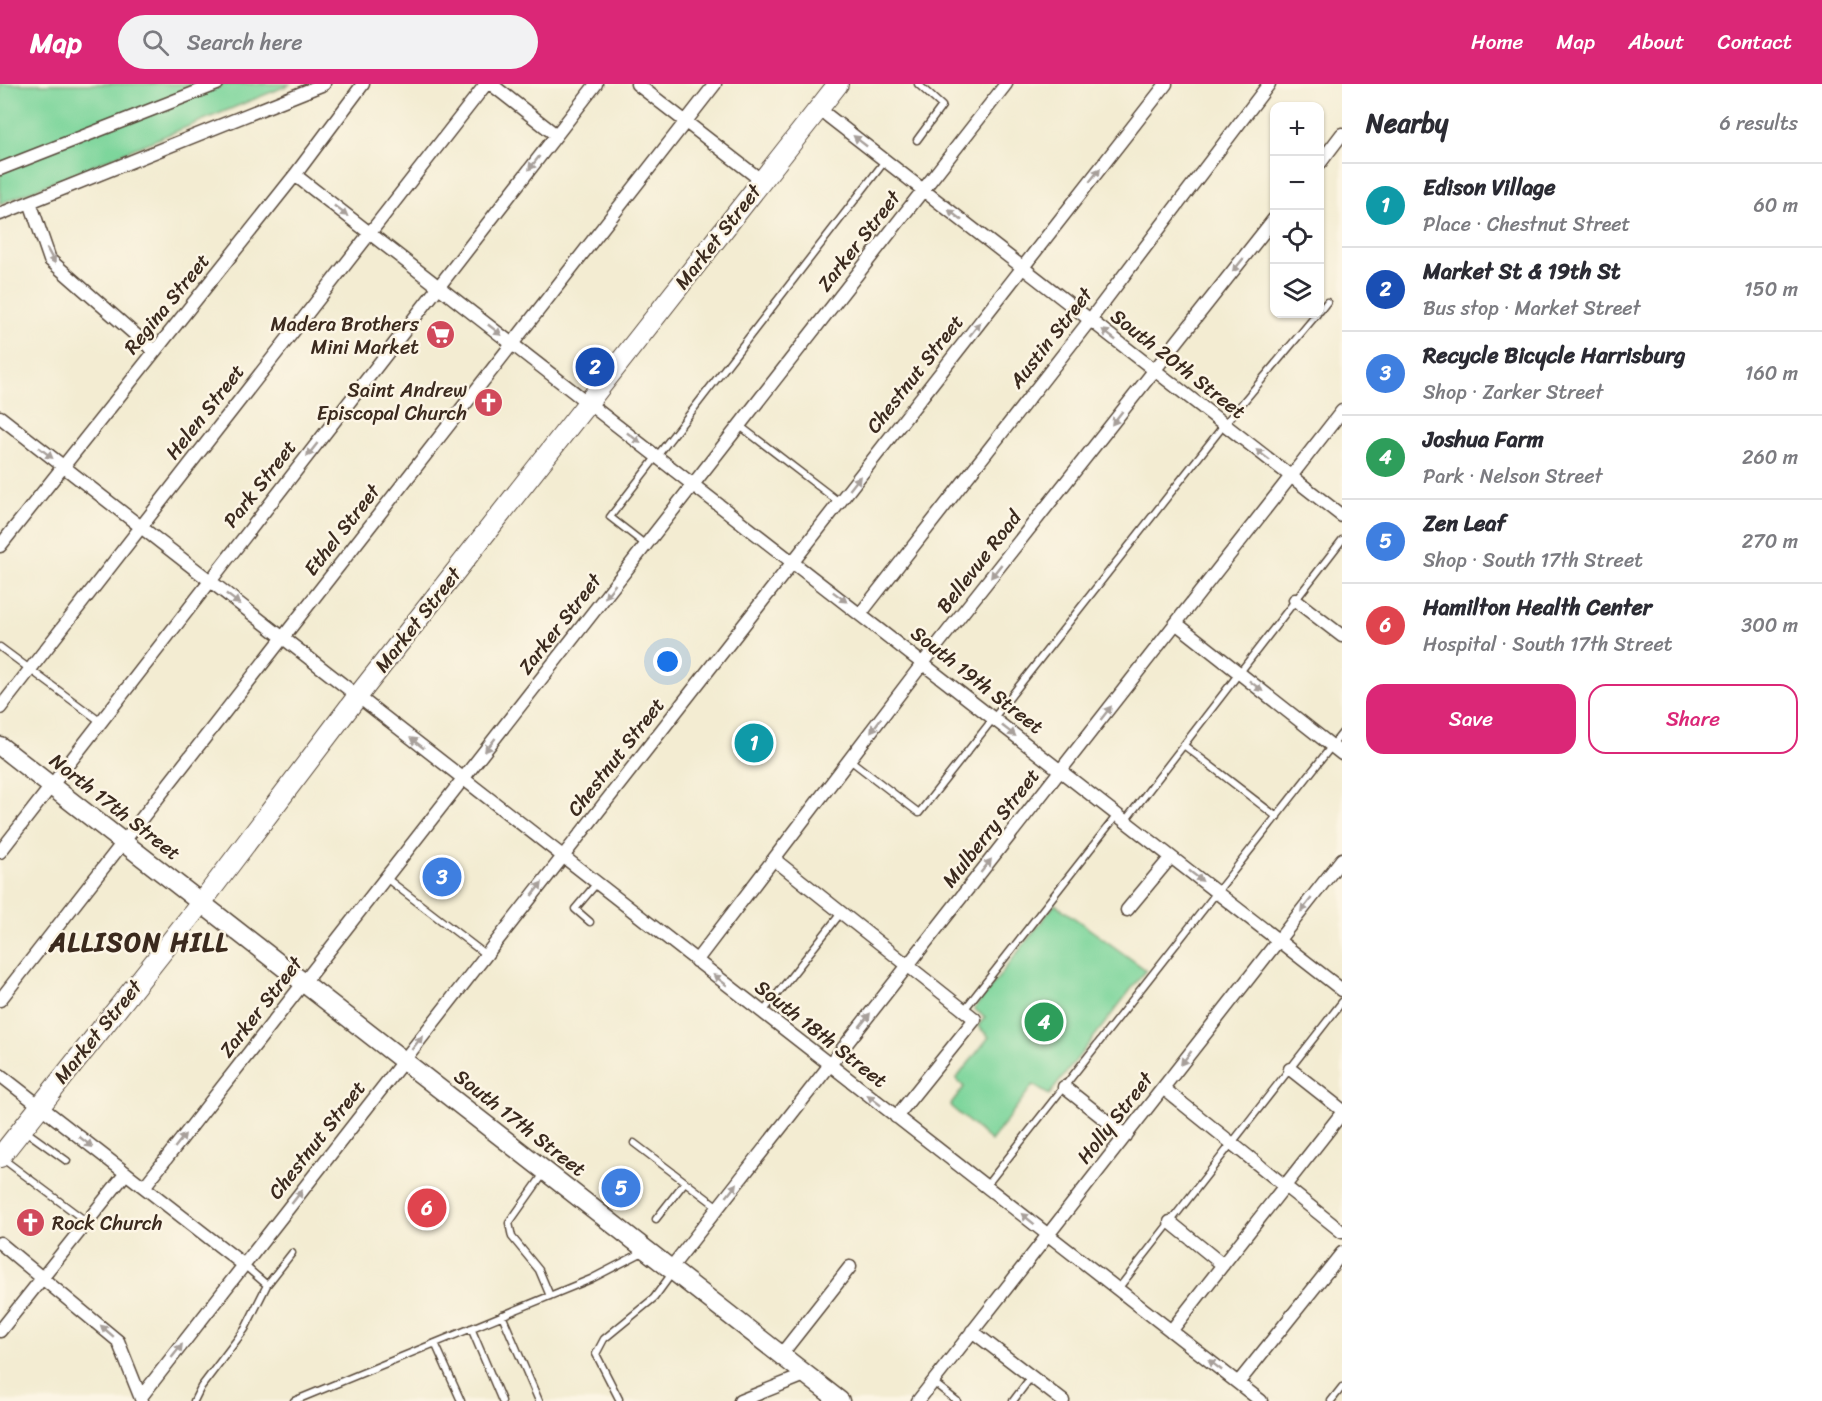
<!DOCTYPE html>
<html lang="en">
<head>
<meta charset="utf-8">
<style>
  :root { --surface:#fff; --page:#f2f2f3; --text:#2b2b33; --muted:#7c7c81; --line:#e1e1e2; --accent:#db2777 }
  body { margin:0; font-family:Sriracha,sans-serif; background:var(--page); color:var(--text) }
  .controls { position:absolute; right:18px; top:18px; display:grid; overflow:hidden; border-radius:12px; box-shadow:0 2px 4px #0004 }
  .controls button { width:54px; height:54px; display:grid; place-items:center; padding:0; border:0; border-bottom:2px solid var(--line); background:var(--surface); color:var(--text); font:30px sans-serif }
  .you { position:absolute; left:668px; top:578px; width:21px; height:21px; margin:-15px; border:4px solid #fff; border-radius:50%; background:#1a73e8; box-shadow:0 0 0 9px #1a73e833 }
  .badge { display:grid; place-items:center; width:39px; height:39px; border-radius:50%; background:var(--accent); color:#fff; font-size:20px; font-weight:700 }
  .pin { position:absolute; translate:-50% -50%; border:3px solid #fff; box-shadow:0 2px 6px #0006 }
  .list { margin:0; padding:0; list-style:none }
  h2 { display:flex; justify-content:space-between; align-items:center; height:78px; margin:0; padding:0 24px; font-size:26px }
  h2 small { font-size:20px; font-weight:400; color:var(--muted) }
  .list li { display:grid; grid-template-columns:39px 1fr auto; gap:18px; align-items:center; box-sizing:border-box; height:84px; padding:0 24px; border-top:2px solid var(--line) }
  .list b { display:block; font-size:22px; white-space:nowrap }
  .list p { margin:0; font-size:20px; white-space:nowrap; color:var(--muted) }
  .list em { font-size:20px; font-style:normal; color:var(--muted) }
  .actions { display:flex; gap:12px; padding:18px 24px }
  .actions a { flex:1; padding:14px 0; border:2px solid var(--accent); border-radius:18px; text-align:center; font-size:21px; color:var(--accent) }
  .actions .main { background:var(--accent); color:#fff }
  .icon { flex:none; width:33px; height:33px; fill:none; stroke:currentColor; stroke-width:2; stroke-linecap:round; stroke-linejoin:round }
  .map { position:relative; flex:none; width:1342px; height:1317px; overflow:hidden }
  header { display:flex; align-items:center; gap:36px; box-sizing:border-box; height:84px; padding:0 30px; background:var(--accent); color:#fff }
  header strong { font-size:28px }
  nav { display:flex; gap:33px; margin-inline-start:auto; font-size:21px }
  .search { width:420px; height:54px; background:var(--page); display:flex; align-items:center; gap:15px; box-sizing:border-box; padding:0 21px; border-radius:33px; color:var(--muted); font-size:22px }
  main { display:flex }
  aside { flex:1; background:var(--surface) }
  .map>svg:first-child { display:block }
  .green { fill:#7dd59b; stroke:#5c805c; stroke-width:1.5 }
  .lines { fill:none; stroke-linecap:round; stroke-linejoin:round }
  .lane-casing { stroke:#574739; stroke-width:9 }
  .street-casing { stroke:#574739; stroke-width:15 }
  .secondary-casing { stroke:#574739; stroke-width:21 }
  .primary-casing { stroke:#574739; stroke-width:22 }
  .lane { stroke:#fff; stroke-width:6 }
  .street { stroke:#fff; stroke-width:12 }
  .secondary { stroke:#fff; stroke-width:18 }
  .primary { stroke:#fff; stroke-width:20 }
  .oneway { fill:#a79f9a }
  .labels { text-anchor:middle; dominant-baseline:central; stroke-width:5; stroke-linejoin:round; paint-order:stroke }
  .street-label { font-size:20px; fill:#3b2a1e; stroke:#fcf5e5 }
  .poi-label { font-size:20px; fill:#3b2a1e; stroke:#fcf5e5; text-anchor:end }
  .district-label { font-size:26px; font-weight:bold; letter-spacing:1.5px; fill:#3b2a1e; stroke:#fcf5e5 }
</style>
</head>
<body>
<header>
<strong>Map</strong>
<div class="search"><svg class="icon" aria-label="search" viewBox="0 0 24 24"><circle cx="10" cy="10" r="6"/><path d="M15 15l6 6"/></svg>Search here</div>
<nav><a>Home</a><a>Map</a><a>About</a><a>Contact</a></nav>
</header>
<main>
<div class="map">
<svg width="1342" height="1317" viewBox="0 0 1342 1317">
  <rect width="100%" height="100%" fill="#fcf5e5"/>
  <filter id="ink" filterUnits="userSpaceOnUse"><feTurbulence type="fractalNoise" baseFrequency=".0167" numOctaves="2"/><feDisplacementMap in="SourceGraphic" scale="12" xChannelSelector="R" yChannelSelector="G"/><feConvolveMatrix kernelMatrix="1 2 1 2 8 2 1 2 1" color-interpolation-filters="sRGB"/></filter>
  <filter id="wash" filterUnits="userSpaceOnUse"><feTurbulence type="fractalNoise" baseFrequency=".008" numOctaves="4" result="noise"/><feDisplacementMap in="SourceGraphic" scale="24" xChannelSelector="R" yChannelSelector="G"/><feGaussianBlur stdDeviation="1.35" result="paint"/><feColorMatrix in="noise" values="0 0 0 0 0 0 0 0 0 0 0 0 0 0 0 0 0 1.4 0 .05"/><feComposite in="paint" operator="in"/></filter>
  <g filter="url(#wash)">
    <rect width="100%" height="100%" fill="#f3ecd2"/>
    <path class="green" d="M0,0H291L0,120Z
      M1055,820L1146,886L1049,1011L1033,1001L991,1057L950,1022L964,1003L956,995L989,953L978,942L985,933L974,925Z"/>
  </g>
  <g filter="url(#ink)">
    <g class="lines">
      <defs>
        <path id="lane" d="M917,56L942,22L918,0
          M1320,227L1327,218
          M740,342L839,418
          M646,461L610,433L885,77
          M0,563L101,638
          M1185,662L1277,733
          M850,676L919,729L1224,341L1317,230
          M1125,737L1342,456
          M386,794L486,871
          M590,838L575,825L597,799
          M964,926L1117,731
          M763,928L841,829
          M24,1046L67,1077
          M634,1059L718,1123
          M3,1075L87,1138
          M545,1088L509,1139L512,1153L539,1186L550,1212
          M986,1102L1342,649
          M656,1135L685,1098
          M244,1181L267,1201
          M1118,1205L1342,918
          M502,1231L539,1317
          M471,1244L502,1317
          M435,1259L461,1317
          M933,1298L957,1317
          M619,1315L596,1270L604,1255L654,1214L673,1188
          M194,1317L201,1303L245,1245L267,1201L292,1169
          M294,1317L591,1195L643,1168
          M1013,1317L1031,1293
          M1331,1317L1342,1303"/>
        <path id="street" d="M491,0L556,51
          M637,0L762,97
          M819,25L1342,432
          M1320,79L1342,50
          M0,85L217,0
          M295,91L1342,906
          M30,118L50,176L154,267
          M0,130L324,0
          M0,333L1261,1317
          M0,462L295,91L363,0
          M1295,516L1342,552
          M861,529L1090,236L1269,0
          M1177,540L1342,670
          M0,624L486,0
          M0,768L596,0
          M775,776L975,935L896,1033
          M1127,826L1171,773
          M696,877L923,579L1274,135
          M0,916L715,0
          M1290,985L1342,1026
          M0,991L244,1181
          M1064,1003L1126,1052
          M1163,1004L1342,1148
          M144,1103L1006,0
          M1170,1138L1223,1181
          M0,1159L118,1257L142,1317
          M670,1185L1342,327
          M0,1247L126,1089
          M972,1247L1063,1317
          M1171,1247L1342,1029
          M780,1272L850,1183
          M1238,1299L1342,1169
          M141,1313L1166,0
          M740,1317L805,1291
          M918,1317L1342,775"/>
        <path id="secondary" d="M0,662L840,1317"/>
        <path id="primary" d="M0,1073L201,819L357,613L838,0"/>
      </defs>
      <use href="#lane" class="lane-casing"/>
      <use href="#street" class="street-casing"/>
      <use href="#secondary" class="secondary-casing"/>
      <use href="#primary" class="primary-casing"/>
      <use href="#lane" class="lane"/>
      <use href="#street" class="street"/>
      <use href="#secondary" class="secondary"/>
      <use href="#primary" class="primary"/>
    </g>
    <defs><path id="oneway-solid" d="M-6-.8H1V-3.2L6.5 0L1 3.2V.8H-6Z" transform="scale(1.5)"/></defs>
    <g class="oneway">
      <use href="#oneway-solid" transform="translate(860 57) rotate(-142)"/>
      <use href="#oneway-solid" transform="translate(534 79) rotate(128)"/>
      <use href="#oneway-solid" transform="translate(1095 91) rotate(-52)"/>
      <use href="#oneway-solid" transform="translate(341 127) rotate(38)"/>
      <use href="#oneway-solid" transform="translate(955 131) rotate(-142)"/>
      <use href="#oneway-solid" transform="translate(51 172) rotate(61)"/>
      <use href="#oneway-solid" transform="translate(1238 181) rotate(129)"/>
      <use href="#oneway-solid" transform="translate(975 245) rotate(-52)"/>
      <use href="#oneway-solid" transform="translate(495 246) rotate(38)"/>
      <use href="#oneway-solid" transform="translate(1109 251) rotate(-142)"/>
      <use href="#oneway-solid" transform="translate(1117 334) rotate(128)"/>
      <use href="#oneway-solid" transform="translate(634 354) rotate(38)"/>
      <use href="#oneway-solid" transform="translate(312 366) rotate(128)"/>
      <use href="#oneway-solid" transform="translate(46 369) rotate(38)"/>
      <use href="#oneway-solid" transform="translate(1263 371) rotate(-142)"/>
      <use href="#oneway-solid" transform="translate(855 399) rotate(-52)"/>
      <use href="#oneway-solid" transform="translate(996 487) rotate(128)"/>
      <use href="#oneway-solid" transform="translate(610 507) rotate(128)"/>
      <use href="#oneway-solid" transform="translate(840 513) rotate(37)"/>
      <use href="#oneway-solid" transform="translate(233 515) rotate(38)"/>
      <use href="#oneway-solid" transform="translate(1256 602) rotate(38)"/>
      <use href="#oneway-solid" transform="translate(1106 629) rotate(-52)"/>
      <use href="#oneway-solid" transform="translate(876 641) rotate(127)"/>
      <use href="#oneway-solid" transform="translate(1009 647) rotate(38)"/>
      <use href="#oneway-solid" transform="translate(417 659) rotate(-142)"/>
      <use href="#oneway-solid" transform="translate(490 661) rotate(128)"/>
      <use href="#oneway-solid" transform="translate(986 782) rotate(-52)"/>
      <use href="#oneway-solid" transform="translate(1196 792) rotate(38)"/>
      <use href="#oneway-solid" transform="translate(537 805) rotate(-52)"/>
      <use href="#oneway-solid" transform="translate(1306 821) rotate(128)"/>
      <use href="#oneway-solid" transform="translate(720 896) rotate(-142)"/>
      <use href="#oneway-solid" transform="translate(865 936) rotate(-52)"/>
      <use href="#oneway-solid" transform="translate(417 959) rotate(-52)"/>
      <use href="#oneway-solid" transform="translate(1186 974) rotate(128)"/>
      <use href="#oneway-solid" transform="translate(874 1016) rotate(-142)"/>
      <use href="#oneway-solid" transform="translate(180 1057) rotate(-52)"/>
      <use href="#oneway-solid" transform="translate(86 1058) rotate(38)"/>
      <use href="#oneway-solid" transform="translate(732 1106) rotate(-52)"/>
      <use href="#oneway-solid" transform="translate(297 1113) rotate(-52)"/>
      <use href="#oneway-solid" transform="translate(1028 1135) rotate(-141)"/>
      <use href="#oneway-solid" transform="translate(107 1247) rotate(-139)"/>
      <use href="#oneway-solid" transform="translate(177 1267) rotate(-52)"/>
      <use href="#oneway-solid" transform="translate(1215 1281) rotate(-142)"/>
    </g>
  </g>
  <defs>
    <symbol id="supermarket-disc" viewBox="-11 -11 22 22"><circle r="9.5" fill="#d1495b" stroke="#fcf5e5"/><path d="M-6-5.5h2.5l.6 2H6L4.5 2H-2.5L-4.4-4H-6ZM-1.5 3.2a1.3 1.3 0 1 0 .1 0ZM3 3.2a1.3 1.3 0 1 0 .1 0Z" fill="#fff"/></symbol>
    <symbol id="church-disc" viewBox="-11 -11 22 22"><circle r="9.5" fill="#d1495b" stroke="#fcf5e5"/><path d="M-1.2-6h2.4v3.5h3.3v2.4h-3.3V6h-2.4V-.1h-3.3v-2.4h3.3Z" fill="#fff"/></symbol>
  </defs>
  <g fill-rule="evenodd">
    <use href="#supermarket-disc" x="424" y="234" width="33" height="33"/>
    <use href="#church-disc" x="472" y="302" width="33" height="33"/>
    <use href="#church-disc" x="14" y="1122" width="33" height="33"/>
  </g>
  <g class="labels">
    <g class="street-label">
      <text transform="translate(718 153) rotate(-52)">Market Street</text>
      <text transform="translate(859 157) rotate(-52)">Zarker Street</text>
      <text transform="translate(167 220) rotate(-51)">Regina Street</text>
      <text transform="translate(1051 254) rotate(-52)">Austin Street</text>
      <text transform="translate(1178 280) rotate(38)">South 20th Street</text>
      <text transform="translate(915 290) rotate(-52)">Chestnut Street</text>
      <text transform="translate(205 328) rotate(-52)">Helen Street</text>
      <text transform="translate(260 400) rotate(-52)">Park Street</text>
      <text transform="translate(342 446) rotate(-52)">Ethel Street</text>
      <text transform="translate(979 478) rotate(-52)">Bellevue Road</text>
      <text transform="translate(418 536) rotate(-52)">Market Street</text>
      <text transform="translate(560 540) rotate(-52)">Zarker Street</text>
      <text transform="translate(977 596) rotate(38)">South 19th Street</text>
      <text transform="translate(616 673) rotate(-52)">Chestnut Street</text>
      <text transform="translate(115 723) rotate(38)">North 17th Street</text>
      <text transform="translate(991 744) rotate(-52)">Mulberry Street</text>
      <text transform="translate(261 923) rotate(-52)">Zarker Street</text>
      <text transform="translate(98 948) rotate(-51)">Market Street</text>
      <text transform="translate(821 950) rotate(38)">South 18th Street</text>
      <text transform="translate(1115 1034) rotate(-52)">Holly Street</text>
      <text transform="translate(520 1039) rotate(38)">South 17th Street</text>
      <text transform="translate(317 1056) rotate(-52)">Chestnut Street</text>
    </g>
    <g class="poi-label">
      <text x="419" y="240">Madera Brothers<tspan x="419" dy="23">Mini Market</tspan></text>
      <text x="467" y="306">Saint Andrew<tspan x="467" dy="23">Episcopal Church</tspan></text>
      <text x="52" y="1139" text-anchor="start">Rock Church</text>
    </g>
    <g class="district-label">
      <text x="139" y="858">ALLISON HILL</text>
    </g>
  </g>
</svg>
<div class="controls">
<button>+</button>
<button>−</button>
<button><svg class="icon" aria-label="locate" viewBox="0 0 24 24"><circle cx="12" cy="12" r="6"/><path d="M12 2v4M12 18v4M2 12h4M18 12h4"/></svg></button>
<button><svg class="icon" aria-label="layers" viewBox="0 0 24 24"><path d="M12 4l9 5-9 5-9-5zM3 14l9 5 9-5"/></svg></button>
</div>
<div class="you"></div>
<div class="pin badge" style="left:754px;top:659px;background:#0f9aa8">1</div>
<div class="pin badge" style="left:595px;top:283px;background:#1a4fb4">2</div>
<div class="pin badge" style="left:442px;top:793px;background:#3f7fe0">3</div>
<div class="pin badge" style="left:1044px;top:938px;background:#2e9e5b">4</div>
<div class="pin badge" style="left:621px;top:1104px;background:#3f7fe0">5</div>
<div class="pin badge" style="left:427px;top:1124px;background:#e0444e">6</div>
</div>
<aside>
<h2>Nearby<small>6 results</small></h2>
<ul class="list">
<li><span class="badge" style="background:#0f9aa8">1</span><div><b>Edison Village</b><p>Place · Chestnut Street</p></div><em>60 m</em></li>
<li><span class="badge" style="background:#1a4fb4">2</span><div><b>Market St &amp; 19th St</b><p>Bus stop · Market Street</p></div><em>150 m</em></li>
<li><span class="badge" style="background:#3f7fe0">3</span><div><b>Recycle Bicycle Harrisburg</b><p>Shop · Zarker Street</p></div><em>160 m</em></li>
<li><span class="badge" style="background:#2e9e5b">4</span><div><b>Joshua Farm</b><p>Park · Nelson Street</p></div><em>260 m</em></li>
<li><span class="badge" style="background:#3f7fe0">5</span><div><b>Zen Leaf</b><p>Shop · South 17th Street</p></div><em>270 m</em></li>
<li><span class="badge" style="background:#e0444e">6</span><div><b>Hamilton Health Center</b><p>Hospital · South 17th Street</p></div><em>300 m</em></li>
</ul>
<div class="actions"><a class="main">Save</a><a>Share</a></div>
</aside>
</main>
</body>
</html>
